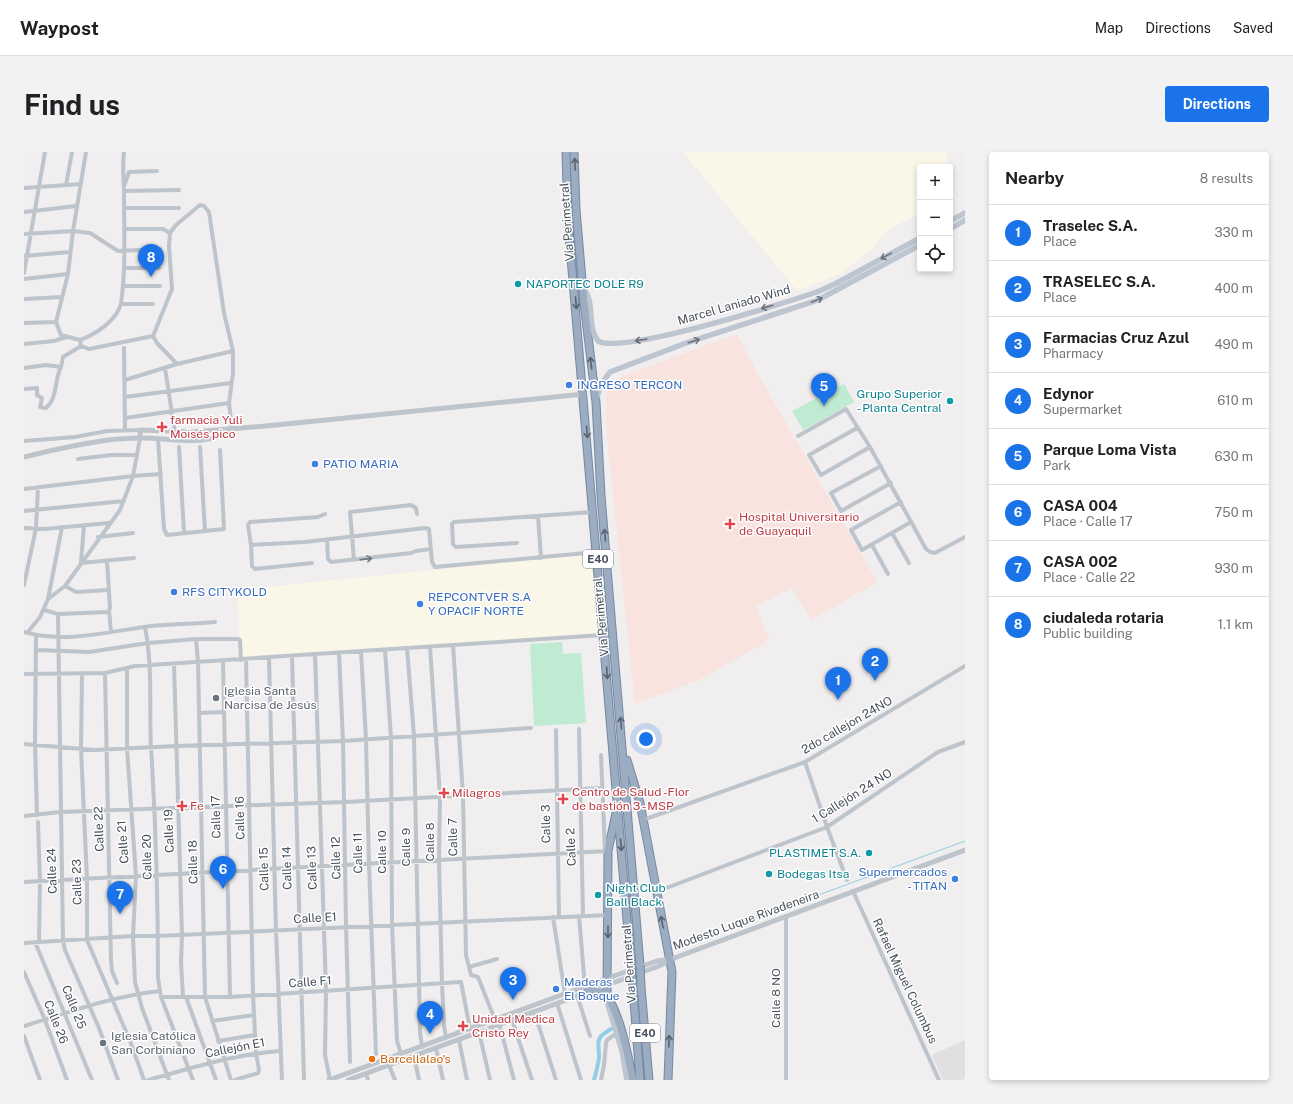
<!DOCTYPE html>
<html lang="en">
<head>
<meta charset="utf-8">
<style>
  :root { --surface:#fff; --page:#f2f2f2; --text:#202124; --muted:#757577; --line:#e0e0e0; --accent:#1a73e8 }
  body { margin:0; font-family:"Public Sans",sans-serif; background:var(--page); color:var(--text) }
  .controls { position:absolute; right:12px; top:12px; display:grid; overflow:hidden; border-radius:4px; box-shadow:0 2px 6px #0003 }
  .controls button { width:36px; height:36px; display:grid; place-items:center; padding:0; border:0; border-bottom:1px solid var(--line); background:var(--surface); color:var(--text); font:20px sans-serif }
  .you { position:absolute; left:622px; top:587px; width:14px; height:14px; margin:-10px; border:3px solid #fff; border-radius:50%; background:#1a73e8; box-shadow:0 0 0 6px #1a73e833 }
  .badge { display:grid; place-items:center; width:26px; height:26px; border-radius:50%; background:var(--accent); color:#fff; font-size:13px; font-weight:700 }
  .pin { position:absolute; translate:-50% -33px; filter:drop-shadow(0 1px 2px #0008) }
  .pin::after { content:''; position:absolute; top:21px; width:14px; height:12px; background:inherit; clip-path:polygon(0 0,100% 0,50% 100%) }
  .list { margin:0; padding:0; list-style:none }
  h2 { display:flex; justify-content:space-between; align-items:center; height:52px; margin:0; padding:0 16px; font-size:17px }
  h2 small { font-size:13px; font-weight:400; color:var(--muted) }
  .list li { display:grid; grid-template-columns:26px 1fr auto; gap:12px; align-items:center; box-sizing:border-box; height:56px; padding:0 16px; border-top:1px solid var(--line) }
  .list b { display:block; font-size:15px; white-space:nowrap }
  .list p { margin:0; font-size:13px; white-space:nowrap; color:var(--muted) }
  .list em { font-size:13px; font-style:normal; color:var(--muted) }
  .icon { flex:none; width:22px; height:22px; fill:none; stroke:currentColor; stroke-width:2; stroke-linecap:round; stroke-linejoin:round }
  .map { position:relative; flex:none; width:941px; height:928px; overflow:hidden; border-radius:4px }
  header { display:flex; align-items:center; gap:24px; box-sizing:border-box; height:56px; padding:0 20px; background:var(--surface); border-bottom:1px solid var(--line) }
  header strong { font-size:19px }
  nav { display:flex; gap:22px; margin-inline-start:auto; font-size:14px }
  .intro { display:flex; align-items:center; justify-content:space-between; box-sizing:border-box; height:96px; padding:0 24px }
  h1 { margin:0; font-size:28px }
  .button { padding:10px 18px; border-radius:4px; background:var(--accent); color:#fff; font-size:14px; font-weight:700 }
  main { display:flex; gap:24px; padding:0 24px }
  aside { flex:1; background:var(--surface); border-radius:4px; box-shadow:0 2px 6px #0003 }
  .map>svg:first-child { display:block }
  .commercial { fill:#faf6e8 }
  .education { fill:#e1dfdf }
  .medical { fill:#f9e3df }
  .green { fill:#bfebd2 }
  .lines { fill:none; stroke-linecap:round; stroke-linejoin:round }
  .stream { stroke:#8fcfe5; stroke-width:1 }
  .canal { stroke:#8fcfe5; stroke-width:4 }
  .trunk-casing { stroke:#7489a5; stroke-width:9 }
  .minor { stroke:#bdc4cc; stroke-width:4 }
  .tertiary { stroke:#bdc4cc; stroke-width:5 }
  .secondary { stroke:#bdc5d0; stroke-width:5.5 }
  .trunk { stroke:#9cadc2; stroke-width:7 }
  .trunk-bridge-casing { stroke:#7489a5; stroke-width:9; stroke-linecap:butt }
  .trunk-bridge { stroke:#9cadc2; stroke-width:7 }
  .oneway { stroke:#58636f }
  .oneway2 { stroke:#6a737d }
  .oneway3 { stroke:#6a737c }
  .culture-dot { fill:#0f9aa8; stroke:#fff; stroke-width:1.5 }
  .shop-dot { fill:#3f7fe0; stroke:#fff; stroke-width:1.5 }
  .health-dot { fill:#e0444e; stroke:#fff; stroke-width:1.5 }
  .worship-dot { fill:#6b7280; stroke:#fff; stroke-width:1.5 }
  .food-dot { fill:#e8710a; stroke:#fff; stroke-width:1.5 }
  .labels { text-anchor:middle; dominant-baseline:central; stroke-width:3; stroke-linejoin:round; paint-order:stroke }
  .shield { fill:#fff; stroke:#7e848c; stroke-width:1 }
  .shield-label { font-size:11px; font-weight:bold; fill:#47505a }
  .street-label { font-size:12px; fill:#47505a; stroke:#fff }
  .culture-label { font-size:12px; fill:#0d838f; stroke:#fff; text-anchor:start }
  .shop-label { font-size:12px; fill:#366cbe; stroke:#fff; text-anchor:start }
  .health-label { font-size:12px; fill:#be3a42; stroke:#fff; text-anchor:start }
  .worship-label { font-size:12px; fill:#5b616d; stroke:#fff; text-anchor:start }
  .food-label { font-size:12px; fill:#c56008; stroke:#fff; text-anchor:start }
</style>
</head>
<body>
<header>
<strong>Waypost</strong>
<nav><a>Map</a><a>Directions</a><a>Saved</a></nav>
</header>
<div class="intro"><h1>Find us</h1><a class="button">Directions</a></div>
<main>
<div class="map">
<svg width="941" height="928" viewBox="0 0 941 928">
  <rect width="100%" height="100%" fill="#f0eeee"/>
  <path class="commercial" d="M659,0H922L924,15H896V61L863,78L849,96L818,121L773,139Z
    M573,401L579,483L217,507L213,438Z"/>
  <path class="education" d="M941,888V928H919L908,903Z"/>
  <path class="medical" d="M713,182L734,222L853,430L788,468L768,436L732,454L745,487L741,489V491L675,528L611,552L583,284L582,242L583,236L591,228L606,221Z"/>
  <path class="green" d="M820,232L830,250L779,278L768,259Z
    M538,490L539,502L557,501L562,571L510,574L506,492Z"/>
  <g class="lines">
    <path class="stream" d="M732,766L941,689"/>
    <path class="canal" d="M570,928C572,921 574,913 575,906C575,889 570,887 587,877"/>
    <defs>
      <path id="trunk" d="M542,0L544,70L607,815
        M550,0L552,58L560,151L572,250L577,344L616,813
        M603,608L616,651L648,820L644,928
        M592,661L584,699L583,843C598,869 603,900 609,928
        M617,835L625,928
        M609,836L616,928
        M564,839L574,840L583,843"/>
    </defs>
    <use href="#trunk" class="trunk-casing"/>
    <path class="minor" d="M62,0L49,79L44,122L32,170L37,183L56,188C72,182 92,169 97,152C102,116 100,79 100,43C100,28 98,15 100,0
      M42,33L48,0
      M100,34L105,20L133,19
      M0,36L57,32
      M100,39L155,38
      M100,56H155
      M0,60L52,54
      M100,77H139L146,81
      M0,82L49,79L58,80L66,81L94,99L136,97
      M0,104L46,100
      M100,116H135
      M0,121L21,0
      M0,127L44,122
      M99,134H136
      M0,147L38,145
      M97,152H129
      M0,171L32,170
      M56,188L57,194L65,197L129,184
      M0,192L30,189L42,185
      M100,196L101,278
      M153,212L133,191L129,184L148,137L145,94L146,81L152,73L176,53L180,54L185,60L200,161L209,199V221L205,251L208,277
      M0,216L22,213L37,215L39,205L57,194
      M141,216L152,288
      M101,228L153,212L209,199
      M0,237L13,236V243L18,246L16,255L22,256C34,246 30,228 37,215
      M101,245L207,231
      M101,266L205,251
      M833,276L785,303L797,323L846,295
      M774,284L822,257L846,295L902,397L906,400L911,401L941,385
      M134,287L140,377L143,383L200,377L196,298
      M0,289L51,285L83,279L116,278
      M155,295L160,381
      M176,295L181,379
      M54,307L87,303H113
      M857,314L807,341L817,359L867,331
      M0,337L109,324L116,286
      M877,350L827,378L838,398L887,370
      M0,359L100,349
      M301,362L294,365L226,370L224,373L227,393L281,390L401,376L405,377L408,410L411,415L573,400
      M514,364L517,406
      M60,373L57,411L110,406
      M0,376L20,377L85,371
      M868,381L885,411
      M74,385L109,381
      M303,387L304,407L307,410L387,401L392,399L406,397
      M493,391L432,395L429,392L428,372L430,370L569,360
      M227,393L228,414L231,417L288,411
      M848,393L864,422
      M330,408L326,360L387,353L392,356L393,362
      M0,433L12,376L14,335
      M41,434L52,440L84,438
      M24,447L41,434L96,358L109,324L137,322
      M20,458L34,462L84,460L86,456L83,409
      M85,458L87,480
      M34,462L39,789L41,798L75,876L94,928
      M121,475C129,516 125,556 127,596C132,673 134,749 134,826L137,845L169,928
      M0,480C41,492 86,479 127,474C149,472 170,472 191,470
      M3,481L16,465L24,447L38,375
      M12,483L11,592L13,663
      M172,487L174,510L181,845L207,928
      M429,493L439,643L442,803L447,823L454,825L471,868
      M406,495L416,644L415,708L418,831L420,874L422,885
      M383,496L390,584L396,880L398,895
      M13,498L65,500L124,491L172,487H214L216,488L217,508
      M361,498L367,586L368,772L373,889L377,902
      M337,499L342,587L345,712L352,902
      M315,501L319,589L322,774L326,910
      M291,502L302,839L301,903L306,928
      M268,504L280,928
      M245,506L252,778L258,928
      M199,509L206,845
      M150,512L158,783L157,811L159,845
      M103,516V596L112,724L109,784L111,830L118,856L145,928
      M58,521L57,597L63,727V788L106,889L120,928
      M81,521L87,808L88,819L93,831
      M0,522L81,521L111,514L579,483
      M175,561L200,560
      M555,577L559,764
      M532,578L535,765
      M0,592L71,598L152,594L319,589L507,576
      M577,603L581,699
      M781,610L803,675L823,728
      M0,664L36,660L321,650L578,636
      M619,668L781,610L941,514
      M14,670L16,730L15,790
      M0,730L584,699
      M829,739L915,928
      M632,740L803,675L914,600L941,590
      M555,764L561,835
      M529,765L541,842
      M11,790L68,928
      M0,791L109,784H134L584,763
      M445,815L473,807
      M0,820L21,868L43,928
      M553,843L566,884
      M137,845H206L437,830L446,877
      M162,845L192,928
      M533,851L557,928
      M510,859L532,928
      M474,867L490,928
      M488,868L508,928
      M188,869L230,863
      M0,874C45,860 89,844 136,839
      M455,880L466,928
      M0,884L16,928
      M435,888L443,928
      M194,889L231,883
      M412,896L419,928
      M390,904L395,928
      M365,913L371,928
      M342,922L344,928
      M124,928C168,916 211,902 256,899
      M211,928L234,921L235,918L232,901L229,843L222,507
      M577,928L580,913L582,891L583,888L593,881
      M762,928V764"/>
    <path class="tertiary" d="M116,286V278L169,280L242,274L560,242
      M0,305C28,298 56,292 84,288C94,287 105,286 115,286C144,285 183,297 208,277
      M305,928L584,826L633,809L642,808
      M324,928L635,814L645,808L941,698"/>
    <path class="secondary" d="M926,69L941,61
      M926,77L941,68
      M559,136C572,150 562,174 574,189C598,203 760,151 793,140L811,132L896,86
      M572,248L577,233L586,220L662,191L794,148L896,93
      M583,845L584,853L598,899L603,928"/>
    <use href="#trunk" class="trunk"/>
    <defs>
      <path id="trunk-bridge" d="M616,813L617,835
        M607,815L609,836"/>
    </defs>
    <use href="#trunk-bridge" class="trunk-bridge-casing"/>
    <use href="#trunk-bridge" class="trunk-bridge"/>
  </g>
  <defs><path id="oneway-shaft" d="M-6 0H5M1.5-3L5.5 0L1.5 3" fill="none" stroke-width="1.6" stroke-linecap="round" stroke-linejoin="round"/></defs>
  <g class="oneway">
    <use href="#oneway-shaft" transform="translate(551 12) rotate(-92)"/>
    <use href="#oneway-shaft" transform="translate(552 151) rotate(85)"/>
    <use href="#oneway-shaft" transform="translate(567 211) rotate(-97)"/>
    <use href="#oneway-shaft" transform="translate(563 280) rotate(85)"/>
    <use href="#oneway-shaft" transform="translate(581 383) rotate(-95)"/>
    <use href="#oneway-shaft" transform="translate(583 521) rotate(86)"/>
    <use href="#oneway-shaft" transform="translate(597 571) rotate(-95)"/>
    <use href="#oneway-shaft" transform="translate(597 693) rotate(85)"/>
    <use href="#oneway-shaft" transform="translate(638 770) rotate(-101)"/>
    <use href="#oneway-shaft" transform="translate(584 780) rotate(90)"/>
    <use href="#oneway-shaft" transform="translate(645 889) rotate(-89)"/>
  </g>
  <g class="oneway2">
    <use href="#oneway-shaft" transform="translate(862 104) rotate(151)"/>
    <use href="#oneway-shaft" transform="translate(793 148) rotate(-22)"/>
    <use href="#oneway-shaft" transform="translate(743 155) rotate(164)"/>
    <use href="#oneway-shaft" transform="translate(617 188) rotate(170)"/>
    <use href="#oneway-shaft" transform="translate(670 189) rotate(-18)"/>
  </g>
  <use class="oneway3" href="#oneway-shaft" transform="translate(342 407) rotate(-7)"/>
  <g class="culture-dot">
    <circle cx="494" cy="132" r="4"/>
    <circle cx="926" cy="249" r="4"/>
    <circle cx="845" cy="701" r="4"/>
    <circle cx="745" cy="722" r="4"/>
    <circle cx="574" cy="743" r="4"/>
  </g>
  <g class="shop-dot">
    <circle cx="545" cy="233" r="4"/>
    <circle cx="291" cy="312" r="4"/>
    <circle cx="150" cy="440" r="4"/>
    <circle cx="396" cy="452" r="4"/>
    <circle cx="931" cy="727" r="4"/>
    <circle cx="532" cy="837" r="4"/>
  </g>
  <g class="health-dot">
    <path d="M136 269h4v4h4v4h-4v4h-4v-4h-4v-4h4z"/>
    <path d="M704 366h4v4h4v4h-4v4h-4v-4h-4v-4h4z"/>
    <path d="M418 635h4v4h4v4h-4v4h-4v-4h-4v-4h4z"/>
    <path d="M537 641h4v4h4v4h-4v4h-4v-4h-4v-4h4z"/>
    <path d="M156 648h4v4h4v4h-4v4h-4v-4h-4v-4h4z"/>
    <path d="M437 868h4v4h4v4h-4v4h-4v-4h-4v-4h4z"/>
  </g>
  <g class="worship-dot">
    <circle cx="192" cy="546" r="4"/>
    <circle cx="79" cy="891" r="4"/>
  </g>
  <circle class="food-dot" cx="348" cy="907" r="4"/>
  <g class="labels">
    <g class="shield">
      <rect x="559" y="398" width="30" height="18" rx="3"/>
      <rect x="606" y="872" width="30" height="18" rx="3"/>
    </g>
    <g class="shield-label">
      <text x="574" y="407">E40</text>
      <text x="621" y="881">E40</text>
    </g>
    <g class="street-label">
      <text transform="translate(543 70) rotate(-94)">Vía Perimetral</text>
      <text transform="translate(710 153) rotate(-16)">Marcel Laniado Wind</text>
      <text transform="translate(577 465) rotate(-95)">Vía Perimetral</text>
      <text transform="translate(823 573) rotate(-30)">2do callejon 24NO</text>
      <text transform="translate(828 644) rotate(-32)">1 Callejón 24 NO</text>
      <text transform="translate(192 665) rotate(-91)">Calle 17</text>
      <text transform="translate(216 666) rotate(-91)">Calle 16</text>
      <text transform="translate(522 672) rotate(-91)">Calle 3</text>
      <text transform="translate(75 677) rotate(-92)">Calle 22</text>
      <text transform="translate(145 679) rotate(-92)">Calle 19</text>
      <text transform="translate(429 685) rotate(-91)">Calle 7</text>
      <text transform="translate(99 690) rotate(-94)">Calle 21</text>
      <text transform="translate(406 690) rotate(-90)">Calle 8</text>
      <text transform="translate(382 695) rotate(-90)">Calle 9</text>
      <text transform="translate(547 695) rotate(-92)">Calle 2</text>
      <text transform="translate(358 700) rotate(-90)">Calle 10</text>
      <text transform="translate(334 701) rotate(-91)">Calle 11</text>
      <text transform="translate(123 705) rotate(-91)">Calle 20</text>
      <text transform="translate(312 706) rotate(-91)">Calle 12</text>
      <text transform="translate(169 710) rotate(-91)">Calle 18</text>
      <text transform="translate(263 716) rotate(-91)">Calle 14</text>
      <text transform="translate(288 716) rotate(-92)">Calle 13</text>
      <text transform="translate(240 717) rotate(-91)">Calle 15</text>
      <text transform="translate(28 719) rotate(-92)">Calle 24</text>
      <text transform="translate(53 730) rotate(-91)">Calle 23</text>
      <text transform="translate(291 766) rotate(-3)">Calle E1</text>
      <text transform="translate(722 768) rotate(-20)">Modesto Luque Rivadeneira</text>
      <text transform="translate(605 812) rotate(-94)">Vía Perimetral</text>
      <text transform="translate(881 829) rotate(65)">Rafael Miguel Columbus</text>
      <text transform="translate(286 830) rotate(-4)">Calle F1</text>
      <text transform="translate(752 846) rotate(-90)">Calle 8 NO</text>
      <text transform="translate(50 855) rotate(68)">Calle 25</text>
      <text transform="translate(32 870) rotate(68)">Calle 26</text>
      <text transform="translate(211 896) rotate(-11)">Callejón E1</text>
    </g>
    <g class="culture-label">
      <text x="502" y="132">NAPORTEC DOLE R9</text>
      <text x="918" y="242" text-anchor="end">Grupo Superior<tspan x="918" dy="14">- Planta Central</tspan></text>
      <text x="837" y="701" text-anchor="end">PLASTIMET S.A.</text>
      <text x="753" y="722">Bodegas Itsa</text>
      <text x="582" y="736">Night Club<tspan x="582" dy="14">Ball Black</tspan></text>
    </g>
    <g class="shop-label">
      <text x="553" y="233">INGRESO TERCON</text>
      <text x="299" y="312">PATIO MARIA</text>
      <text x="158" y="440">RFS CITYKOLD</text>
      <text x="404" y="445">REPCONTVER S.A<tspan x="404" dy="14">Y OPACIF NORTE</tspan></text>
      <text x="923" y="720" text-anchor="end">Supermercados<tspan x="923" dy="14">- TITAN</tspan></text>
      <text x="540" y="830">Maderas<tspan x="540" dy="14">El Bosque</tspan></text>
    </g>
    <g class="health-label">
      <text x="146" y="268">farmacia Yuli<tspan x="146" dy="14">Moisés pico</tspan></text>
      <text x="715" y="365">Hospital Universitario<tspan x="715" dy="14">de Guayaquil</tspan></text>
      <text x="548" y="640">Centro de Salud -Flor<tspan x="548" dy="14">de bastión 3 - MSP</tspan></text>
      <text x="428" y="641">Milagros</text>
      <text x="166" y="654">Fe</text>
      <text x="448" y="867">Unidad Medica<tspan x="448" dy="14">Cristo Rey</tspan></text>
    </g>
    <g class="worship-label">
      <text x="200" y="539">Iglesia Santa<tspan x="200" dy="14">Narcisa de Jesús</tspan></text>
      <text x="87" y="884">Iglesia Católica<tspan x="87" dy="14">San Corbiniano</tspan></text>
    </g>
    <g class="food-label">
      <text x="356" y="907">Barcellalao's</text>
    </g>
  </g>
</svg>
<div class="controls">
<button>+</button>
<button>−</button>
<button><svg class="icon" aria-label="locate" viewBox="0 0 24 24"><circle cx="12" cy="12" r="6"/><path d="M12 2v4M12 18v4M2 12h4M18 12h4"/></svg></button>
</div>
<div class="you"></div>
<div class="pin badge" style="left:814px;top:548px">1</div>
<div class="pin badge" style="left:851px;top:529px">2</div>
<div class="pin badge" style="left:489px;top:848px">3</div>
<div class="pin badge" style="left:406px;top:882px">4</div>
<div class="pin badge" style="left:800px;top:254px">5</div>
<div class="pin badge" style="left:199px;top:737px">6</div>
<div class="pin badge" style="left:96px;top:762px">7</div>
<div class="pin badge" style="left:127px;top:125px">8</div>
</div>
<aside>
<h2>Nearby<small>8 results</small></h2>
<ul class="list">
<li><span class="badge">1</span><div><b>Traselec S.A.</b><p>Place</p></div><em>330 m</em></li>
<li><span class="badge">2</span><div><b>TRASELEC S.A.</b><p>Place</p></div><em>400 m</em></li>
<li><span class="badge">3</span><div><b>Farmacias Cruz Azul</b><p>Pharmacy</p></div><em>490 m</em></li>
<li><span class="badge">4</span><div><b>Edynor</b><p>Supermarket</p></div><em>610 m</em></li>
<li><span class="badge">5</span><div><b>Parque Loma Vista</b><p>Park</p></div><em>630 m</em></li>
<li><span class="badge">6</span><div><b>CASA 004</b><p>Place · Calle 17</p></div><em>750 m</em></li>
<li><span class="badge">7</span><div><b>CASA 002</b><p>Place · Calle 22</p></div><em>930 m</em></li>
<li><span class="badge">8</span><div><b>ciudaleda rotaria</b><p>Public building</p></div><em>1.1 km</em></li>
</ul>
</aside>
</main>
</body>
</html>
